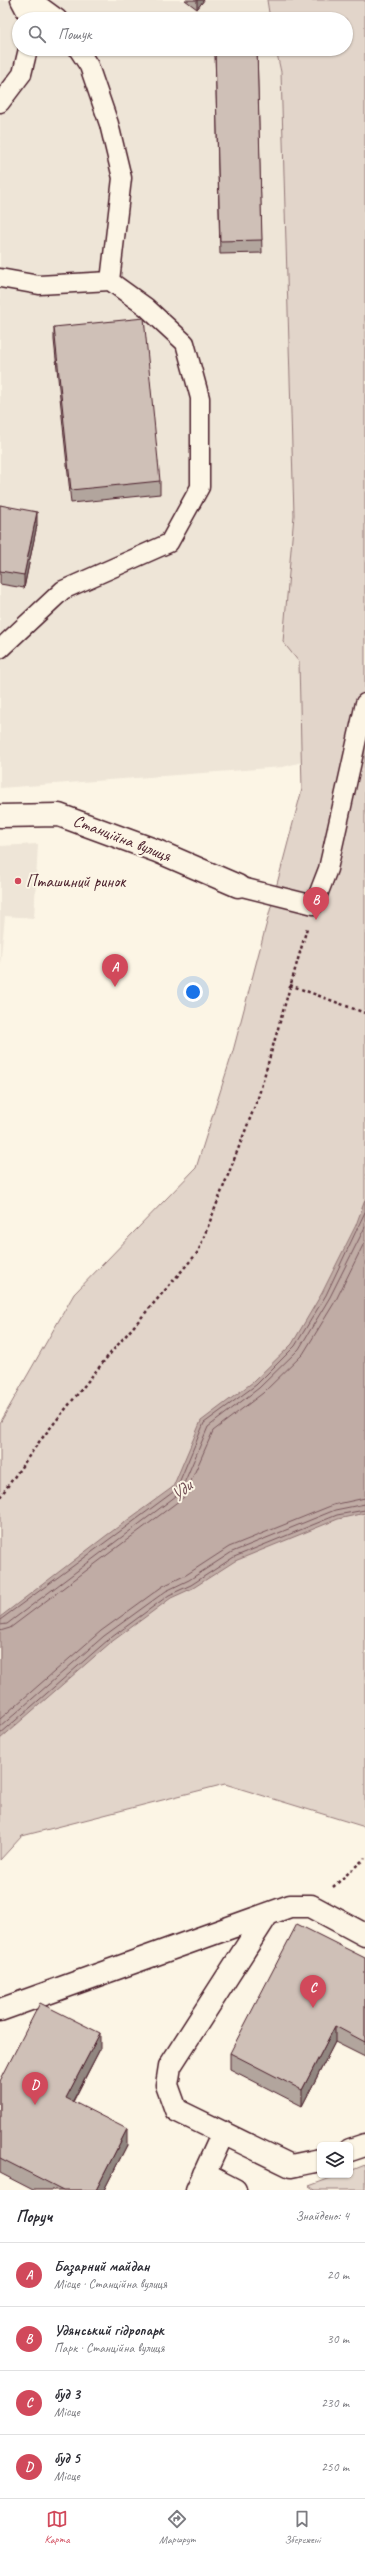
<!DOCTYPE html>
<html lang="uk">
<head>
<meta charset="utf-8">
<style>
  :root { --surface:#fff; --page:#f7f7f7; --text:#2b2b33; --muted:#7c7c81; --line:#e1e1e2; --accent:#d1495b }
  body { margin:0; font-family:Caveat,sans-serif; background:var(--page); color:var(--text) }
  .controls { position:absolute; right:12px; bottom:12px; display:grid; overflow:hidden; border-radius:6px; box-shadow:0 1px 3px #0004 }
  .controls button { width:36px; height:36px; display:grid; place-items:center; padding:0; border:0; border-bottom:1px solid var(--line); background:var(--surface); color:var(--text); font:20px sans-serif }
  .you { position:absolute; left:193px; top:992px; width:14px; height:14px; margin:-10px; border:3px solid #fff; border-radius:50%; background:#1a73e8; box-shadow:0 0 0 6px #1a73e833 }
  .badge { display:grid; place-items:center; width:26px; height:26px; border-radius:50%; background:var(--accent); color:#fff; font-size:13px; font-weight:700 }
  .pin { position:absolute; translate:-50% -33px; filter:drop-shadow(0 1px 2px #0008) }
  .pin::after { content:''; position:absolute; top:21px; width:14px; height:12px; background:inherit; clip-path:polygon(0 0,100% 0,50% 100%) }
  .list { margin:0; padding:0; list-style:none }
  h2 { display:flex; justify-content:space-between; align-items:center; height:52px; margin:0; padding:0 16px; font-size:17px }
  h2 small { font-size:13px; font-weight:400; color:var(--muted) }
  .list li { display:grid; grid-template-columns:26px 1fr auto; gap:12px; align-items:center; box-sizing:border-box; height:64px; padding:0 16px; border-top:1px solid var(--line) }
  .list b { display:block; font-size:15px; white-space:nowrap }
  .list p { margin:0; font-size:13px; white-space:nowrap; color:var(--muted) }
  .list em { font-size:13px; font-style:normal; color:var(--muted) }
  .icon { flex:none; width:22px; height:22px; fill:none; stroke:currentColor; stroke-width:2; stroke-linecap:round; stroke-linejoin:round }
  .map { position:relative; flex:none; width:365px; height:2190px; overflow:hidden }
  .search { position:absolute; background:var(--surface); box-shadow:0 1px 3px #0004; left:12px; right:12px; top:12px; height:44px; display:flex; align-items:center; gap:10px; box-sizing:border-box; padding:0 14px; border-radius:22px; color:var(--muted); font-size:15px }
  .sheet { height:308px; background:var(--surface) }
  nav { display:flex; justify-content:space-around; align-items:center; box-sizing:border-box; height:56px; border-top:1px solid var(--line); background:var(--surface); font-size:11px; color:var(--muted) }
  nav a { display:grid; justify-items:center; gap:2px }
  nav .on { color:var(--accent) }
  .map>svg:first-child { display:block }
  .built { fill:#eee5d7 }
  .green { fill:#e2d5ca; stroke:#967a7a }
  .water { fill:#c0aca5; stroke:#917474 }
  .lines { fill:none; stroke-linecap:round; stroke-linejoin:round }
  .shore { stroke:#79575c; stroke-width:1 }
  .lane-casing { stroke:#4a1f2b; stroke-width:21 }
  .street-casing { stroke:#4a1f2b; stroke-width:25 }
  .path { stroke:#4a1f2b; stroke-width:2.5; stroke-dasharray:3 3; stroke-linecap:butt }
  .lane { stroke:#fcf5e5; stroke-width:18 }
  .street { stroke:#fcf5e5; stroke-width:22 }
  .wall { fill:#b2a59d; stroke:#4a1f2b }
  .shaded-wall { fill:#918680; stroke:#4a1f2b }
  .building { fill:#cfc0b7; stroke:#4a1f2b }
  .poi-dot { fill:#d1495b; stroke:#fcf5e5; stroke-width:1.5 }
  .labels { text-anchor:middle; dominant-baseline:central; stroke-width:4; stroke-linejoin:round; paint-order:stroke }
  .street-label { font-size:17px; fill:#4a1f2b; stroke:#fcf5e5 }
  .poi-label { font-size:17px; fill:#4a1f2b; stroke:#fcf5e5; text-anchor:start }
  .water-label { font-size:18px; font-style:italic; fill:#6d4950; stroke:#fcf5e5 }
</style>
</head>
<body>
<div class="map">
<svg width="365" height="2190" viewBox="0 0 365 2190">
  <rect width="100%" height="100%" fill="#fcf5e5"/>
  <filter id="ink" filterUnits="userSpaceOnUse"><feTurbulence type="fractalNoise" baseFrequency=".025" numOctaves="2"/><feDisplacementMap in="SourceGraphic" scale="8" xChannelSelector="R" yChannelSelector="G"/><feConvolveMatrix kernelMatrix="1 2 1 2 8 2 1 2 1" color-interpolation-filters="sRGB"/></filter>
  <g filter="url(#ink)">
    <path class="built" d="M0,0H267L270,19H19V49H276L281,72L302,762L283,767L0,788Z
      M38,844L34,918L5,916L0,966V846Z"/>
    <path class="green" d="M267,0H365V1827L225,1784L22,1836L0,1860V1423L74,1294L196,1168L233,1051L302,789L299,662L283,642L294,515L281,72L276,49H346V19H270Z
      M365,2165V2190H315L309,2186L339,2175H350V2171Z"/>
    <path class="water" d="M365,1200V1513L338,1519L235,1561L193,1588L171,1598L110,1643L0,1739V1617L107,1535L173,1487L201,1421L253,1382L292,1344L322,1293L356,1225Z"/>
    <g class="lines">
      <path class="shore" d="M0,1620L176,1490L204,1423L256,1385L295,1346L326,1295L365,1212
        M0,1625L7,1624L180,1493L208,1427L259,1388L299,1349L330,1297L365,1227
        M0,1631L10,1628L184,1497L213,1431L263,1393L303,1354L336,1300L365,1241
        M0,1719L101,1631L163,1586L186,1575L229,1547L333,1505L365,1498
        M0,1727L104,1636L166,1591L189,1580L232,1552L335,1510L365,1504
        M0,1734L108,1640L169,1595L191,1585L234,1557L337,1515L365,1510"/>
      <defs>
        <path id="lane" d="M20,0L30,19
          M32,0L58,19
          M0,103L22,74L28,49
          M0,278L39,285L110,281
          M0,649L63,590L169,543L200,487V398L185,343L146,307L110,281L122,178L109,124L89,66L78,49
          M238,886L314,905L328,869L365,703"/>
        <path id="street" d="M0,816L59,815L157,851L238,886
          M267,1915L170,2066L167,2085L176,2110L291,2166L320,2160
          M0,2010L290,1906H311L365,1935
          M350,2150L365,2145
          M204,2174L235,2190
          M197,2190L223,2133"/>
      </defs>
      <use href="#lane" class="lane-casing"/>
      <use href="#street" class="street-casing"/>
      <path class="path" d="M290,985L365,1013
        M0,1497L39,1442L109,1355L198,1252L258,1098L307,928
        M333,1887L365,1858"/>
      <use href="#lane" class="lane"/>
      <use href="#street" class="street"/>
    </g>
    <path class="wall" d="M185,0H204L197,9Z
      M215,49H257L262,253L220,254Z
      M54,327L160,481V494L71,503L54,340Z
      M0,505L37,525L24,588L0,584Z
      M365,1958V2057L335,2042L302,2106L230,2069V2053Z
      M100,2049L73,2102L127,2145L104,2190H33L0,2173V2081Z"/>
    <path class="shaded-wall" d="M197,0H204L197,9Z
      M37,512V525L24,588V575Z
      M335,2026V2042L302,2106V2090Z
      M100,2033V2049L66,2114V2098Z
      M127,2129V2145L104,2190H96Z"/>
    <path class="building" d="M215,49H257L262,240L220,241Z
      M144,318L160,481L71,490L54,327Z
      M0,505L37,512L24,575L0,571Z
      M297,1924L365,1958V2042L335,2026L302,2090L230,2053Z
      M40,2003L100,2033L66,2098L127,2129L96,2190H63L0,2158V2081Z"/>
  </g>
  <circle class="poi-dot" cx="18" cy="881" r="4"/>
  <g class="labels">
    <g class="street-label">
      <text transform="translate(122 838) rotate(21)">Станційна вулиця</text>
    </g>
    <g class="poi-label">
      <text x="26" y="881">Пташиний ринок</text>
    </g>
    <g class="water-label">
      <text transform="translate(181 1491) rotate(-43)">Уди</text>
    </g>
  </g>
</svg>
<div class="controls">
<button><svg class="icon" aria-label="layers" viewBox="0 0 24 24"><path d="M12 4l9 5-9 5-9-5zM3 14l9 5 9-5"/></svg></button>
</div>
<div class="you"></div>
<div class="pin badge" style="left:115px;top:987px">A</div>
<div class="pin badge" style="left:316px;top:920px">B</div>
<div class="pin badge" style="left:313px;top:2008px">C</div>
<div class="pin badge" style="left:35px;top:2105px">D</div>
<div class="search"><svg class="icon" aria-label="search" viewBox="0 0 24 24"><circle cx="10" cy="10" r="6"/><path d="M15 15l6 6"/></svg>Пошук</div>
</div>
<section class="sheet">
<h2>Поруч<small>Знайдено: 4</small></h2>
<ul class="list">
<li><span class="badge">A</span><div><b>Базарний майдан</b><p>Місце · Станційна вулиця</p></div><em>20 m</em></li>
<li><span class="badge">B</span><div><b>Удянський гідропарк</b><p>Парк · Станційна вулиця</p></div><em>30 m</em></li>
<li><span class="badge">C</span><div><b>буд 3</b><p>Місце</p></div><em>230 m</em></li>
<li><span class="badge">D</span><div><b>буд 5</b><p>Місце</p></div><em>250 m</em></li>
</ul>
</section>
<nav>
<a class="on"><svg class="icon" aria-label="map" viewBox="0 0 24 24"><path d="M3 6l6-2 6 2 6-2v14l-6 2-6-2-6 2zM9 4v14M15 6v14"/></svg>Карта</a>
<a><svg class="icon" aria-label="directions" viewBox="0 0 24 24"><path d="M12 3l9 9-9 9-9-9zM9 14v-3h6M13 9l2 2-2 2"/></svg>Маршрут</a>
<a><svg class="icon" aria-label="saved" viewBox="0 0 24 24"><path d="M7 4h10v16l-5-4-5 4z"/></svg>Збережені</a>
</nav>
</body>
</html>
